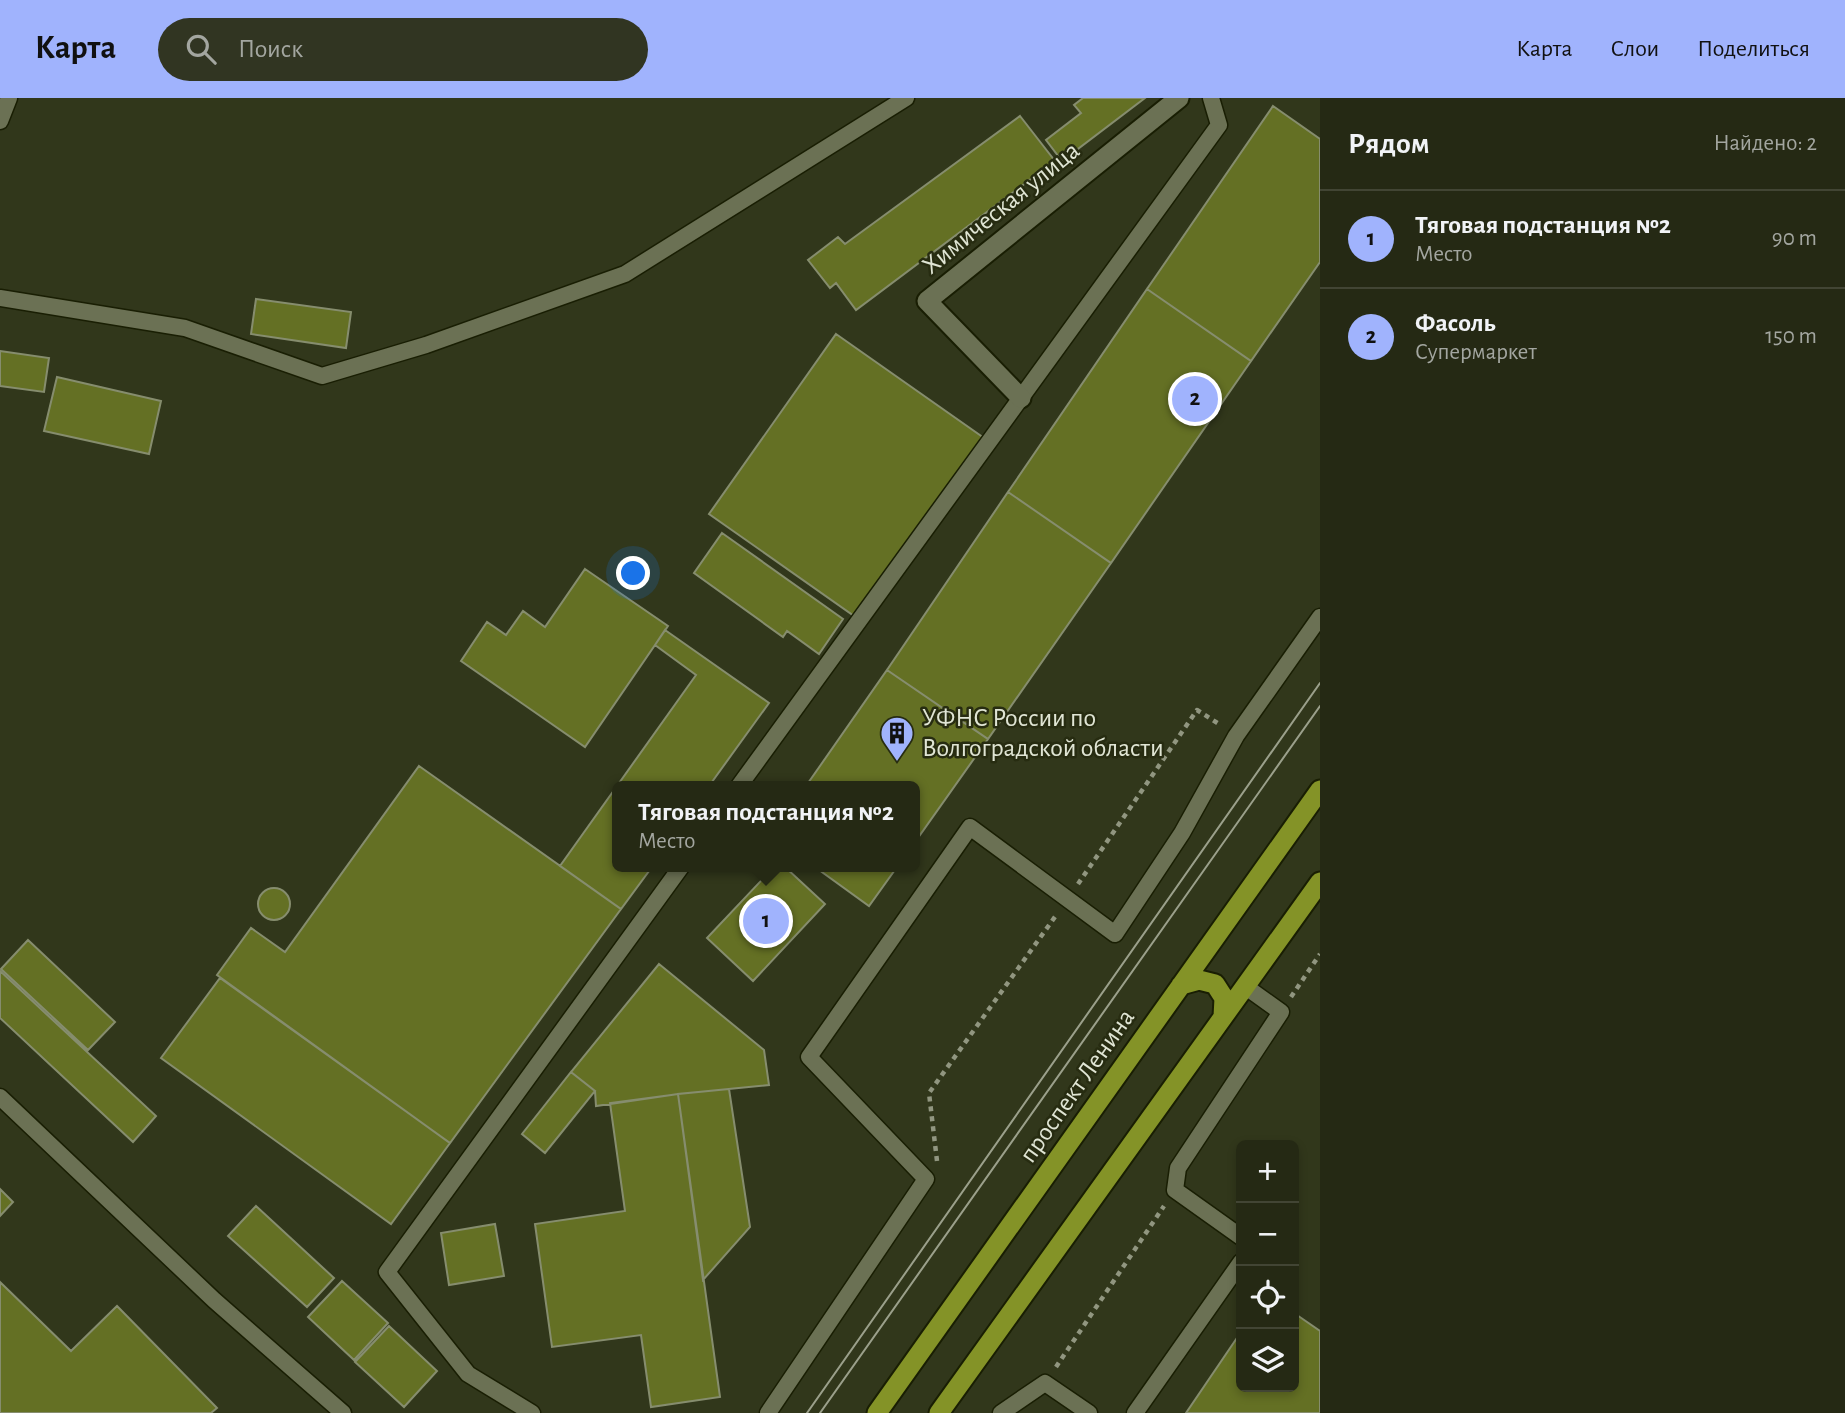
<!DOCTYPE html>
<html lang="ru">
<head>
<meta charset="utf-8">
<style>
  :root { --surface:#252914; --page:#313522; --text:#f1f3f6; --muted:#a3a6a0; --line:#424534; --accent:#a0b3fd }
  body { margin:0; font-family:"Alegreya Sans",sans-serif; background:var(--page); color:var(--text) }
  .controls { position:absolute; right:21px; bottom:21px; display:grid; overflow:hidden; border-radius:10px; box-shadow:0 4px 10px #0003 }
  .controls button { width:63px; height:63px; display:grid; place-items:center; padding:0; border:0; border-bottom:2px solid var(--line); background:var(--surface); color:var(--text); font:35px sans-serif }
  .you { position:absolute; left:634px; top:476px; width:24px; height:24px; margin:-18px; border:5px solid #fff; border-radius:50%; background:#1a73e8; box-shadow:0 0 0 10px #1a73e833 }
  .badge { display:grid; place-items:center; width:46px; height:46px; border-radius:50%; background:var(--accent); color:#111; font-size:23px; font-weight:700 }
  .pin { position:absolute; translate:-50% -50%; border:4px solid #fff; box-shadow:0 2px 7px #0006 }
  .popup { position:absolute; left:612px; top:683px; width:308px; height:91px; box-sizing:border-box; display:grid; place-content:center; border-radius:10px; background:var(--surface); filter:drop-shadow(0 2px 5px #0005); font-size:23px; white-space:nowrap; color:var(--muted) }
  .popup b { font-size:26px; color:var(--text) }
  .popup::after { content:''; position:absolute; left:50%; top:100%; margin-left:-14px; border:14px solid transparent; border-top-color:var(--surface) }
  .list { margin:0; padding:0; list-style:none }
  h2 { display:flex; justify-content:space-between; align-items:center; height:91px; margin:0; padding:0 28px; font-size:30px }
  h2 small { font-size:23px; font-weight:400; color:var(--muted) }
  .list li { display:grid; grid-template-columns:46px 1fr auto; gap:21px; align-items:center; box-sizing:border-box; height:98px; padding:0 28px; border-top:2px solid var(--line) }
  .list b { display:block; font-size:26px; white-space:nowrap }
  .list p { margin:0; font-size:23px; white-space:nowrap; color:var(--muted) }
  .list em { font-size:23px; font-style:normal; color:var(--muted) }
  .icon { flex:none; width:38px; height:38px; fill:none; stroke:currentColor; stroke-width:2; stroke-linecap:round; stroke-linejoin:round }
  .map { position:relative; flex:none; width:1320px; height:1315px; overflow:hidden }
  header { display:flex; align-items:center; gap:42px; box-sizing:border-box; height:98px; padding:0 35px; background:var(--accent); color:#111 }
  header strong { font-size:33px }
  nav { display:flex; gap:38px; margin-inline-start:auto; font-size:24px }
  .search { width:490px; height:63px; background:var(--page); display:flex; align-items:center; gap:18px; box-sizing:border-box; padding:0 24px; border-radius:38px; color:var(--muted); font-size:26px }
  main { display:flex }
  aside { flex:1; background:var(--surface) }
  .map>svg:first-child { display:block }
  .building { fill:#647024; stroke:#868d6e; stroke-width:2 }
  .lines { fill:none; stroke-linecap:round; stroke-linejoin:round }
  .service-casing { stroke:#191e03; stroke-width:19 }
  .minor-casing { stroke:#191e03; stroke-width:23 }
  .primary-casing { stroke:#191e03; stroke-width:23 }
  .path { stroke:#919680; stroke-width:4.5; stroke-dasharray:5 5; stroke-linecap:butt }
  .service { stroke:#6b7154; stroke-width:16 }
  .minor { stroke:#6b7154; stroke-width:19 }
  .primary { stroke:#849327; stroke-width:19 }
  .tram { stroke:#9ba08b; stroke-width:2 }
  .labels { text-anchor:middle; dominant-baseline:central; stroke-width:5; stroke-linejoin:round; paint-order:stroke }
  .street-label { font-size:26px; fill:#e0e5d4; stroke:#272c11 }
  .poi-label { font-size:26px; fill:#e0e5d4; stroke:#272c11; text-anchor:start }
</style>
</head>
<body>
<header>
<strong>Карта</strong>
<div class="search"><svg class="icon" aria-label="search" viewBox="0 0 24 24"><circle cx="10" cy="10" r="6"/><path d="M15 15l6 6"/></svg>Поиск</div>
<nav><a>Карта</a><a>Слои</a><a>Поделиться</a></nav>
</header>
<main>
<div class="map">
<svg width="1320" height="1315" viewBox="0 0 1320 1315">
  <rect width="100%" height="100%" fill="#31371b"/>
  <path class="building" d="M1083,0H1145L1062,63L1046,42L1081,15L1074,7Z
    M1273,8L1320,41V164L1251,263L1147,191Z
    M1020,18L1055,63L856,212L836,185L830,190L808,162L838,139L845,146Z
    M1147,191L1251,263L1111,465L1008,394Z
    M256,201L351,214L346,250L251,236Z
    M836,236L984,340L857,520L709,416Z
    M0,253L49,260L44,294L0,288Z
    M57,279L161,303L149,356L44,333Z
    M1008,394L1111,465L988,641L887,572Z
    M722,435L843,521L819,556L787,533L783,539L694,475Z
    M585,471L668,528L585,649L461,563L487,524L506,537L523,513L545,529Z
    M665,532L769,605L709,688H617V769H652L621,811L560,768L696,577L655,547Z
    M887,572L988,641L915,744V688H806Z
    M419,668L621,811L450,1045L217,877L251,830L285,854Z
    M774,769H785L825,806L753,883L707,840Z
    M815,769H897L869,808Z
    M258 806a16 16 0 1 1 32 0a16 16 0 1 1-32 0Z
    M28,842L115,924L88,952L1,871Z
    M659,866L764,952L769,987L678,996L596,1008L595,993L571,974Z
    M0,873L156,1018L133,1044L0,920Z
    M220,880L450,1045L391,1126L161,960Z
    M571,974L595,993L545,1055L522,1036Z
    M729,991L750,1129L703,1182L678,996Z
    M678,996L720,1299L651,1309L641,1237L552,1249L535,1126L625,1113L610,1005Z
    M0,1091L13,1104L0,1118Z
    M256,1108L334,1180L307,1209L228,1138Z
    M495,1126L504,1178L449,1187L441,1135Z
    M342,1183L388,1225L354,1262L308,1219Z
    M0,1184L71,1253L117,1208L217,1310L211,1315H0Z
    M1294,1215L1320,1233V1315H1186L1241,1234V1289H1294Z
    M389,1228L437,1273L404,1309L355,1264Z"/>
  <g class="lines">
    <defs>
      <path id="service" d="M0,23L9,0
        M0,200L185,230L322,278L426,247L625,176L906,0
        M739,688L1219,27L1211,0
        M0,999L214,1202L343,1315
        M1241,1139L1175,1092L1178,1070L1281,914L1246,889
        M532,1315L468,1276L387,1174L681,769
        M768,1315L926,1081L809,959L970,729L1115,836L1182,735L1236,638L1320,519
        M1001,1315L1045,1285L1089,1315
        M1135,1315L1241,1164"/>
      <path id="minor" d="M1021,300L927,203L1179,0"/>
      <path id="primary" d="M1181,887L1199,882L1215,886L1224,900L1223,919
        M877,1315L1320,692
        M939,1315L1320,784"/>
    </defs>
    <use href="#service" class="service-casing"/>
    <use href="#minor" class="minor-casing"/>
    <use href="#primary" class="primary-casing"/>
    <path class="path" d="M1078,786L1197,612L1219,626
      M1291,899L1320,856
      M937,1063L929,995L1057,816
      M1056,1269L1164,1108"/>
    <use href="#service" class="service"/>
    <use href="#minor" class="minor"/>
    <use href="#primary" class="primary"/>
    <path class="tram" d="M807,1315L1320,585
      M820,1315L1320,608"/>
  </g>
  <defs>
    <symbol id="building-pin" viewBox="-11 -11 22 30"><path d="M0 17L-7.5 6A9.5 9.5 0 1 1 7.5 6Z" fill="#a0b3fd" stroke="#272c11"/><path d="M-4-6H4V6H1V3H-1V6H-4ZM-2.5-4.3h1.7v1.8h-1.7ZM.8-4.3h1.7v1.8H.8ZM-2.5-1h1.7V.8h-1.7ZM.8-1h1.7V.8H.8Z" fill="#111"/></symbol>
  </defs>
  <g fill-rule="evenodd">
    <use href="#building-pin" x="878" y="616" width="38" height="52"/>
  </g>
  <g class="labels">
    <g class="street-label">
      <text transform="translate(1001 110) rotate(-39)">Химическая улица</text>
      <text transform="translate(1077 988) rotate(-55)">проспект Ленина</text>
    </g>
    <g class="poi-label">
      <text x="922" y="620">УФНС России по<tspan x="922" dy="30">Волгоградской области</tspan></text>
    </g>
  </g>
</svg>
<div class="controls">
<button>+</button>
<button>−</button>
<button><svg class="icon" aria-label="locate" viewBox="0 0 24 24"><circle cx="12" cy="12" r="6"/><path d="M12 2v4M12 18v4M2 12h4M18 12h4"/></svg></button>
<button><svg class="icon" aria-label="layers" viewBox="0 0 24 24"><path d="M12 4l9 5-9 5-9-5zM3 14l9 5 9-5"/></svg></button>
</div>
<div class="you"></div>
<div class="pin badge" style="left:766px;top:823px">1</div>
<div class="popup"><b>Тяговая подстанция №2</b>Место</div>
<div class="pin badge" style="left:1195px;top:301px">2</div>
</div>
<aside>
<h2>Рядом<small>Найдено: 2</small></h2>
<ul class="list">
<li><span class="badge">1</span><div><b>Тяговая подстанция №2</b><p>Место</p></div><em>90 m</em></li>
<li><span class="badge">2</span><div><b>Фасоль</b><p>Супермаркет</p></div><em>150 m</em></li>
</ul>
</aside>
</main>
</body>
</html>
